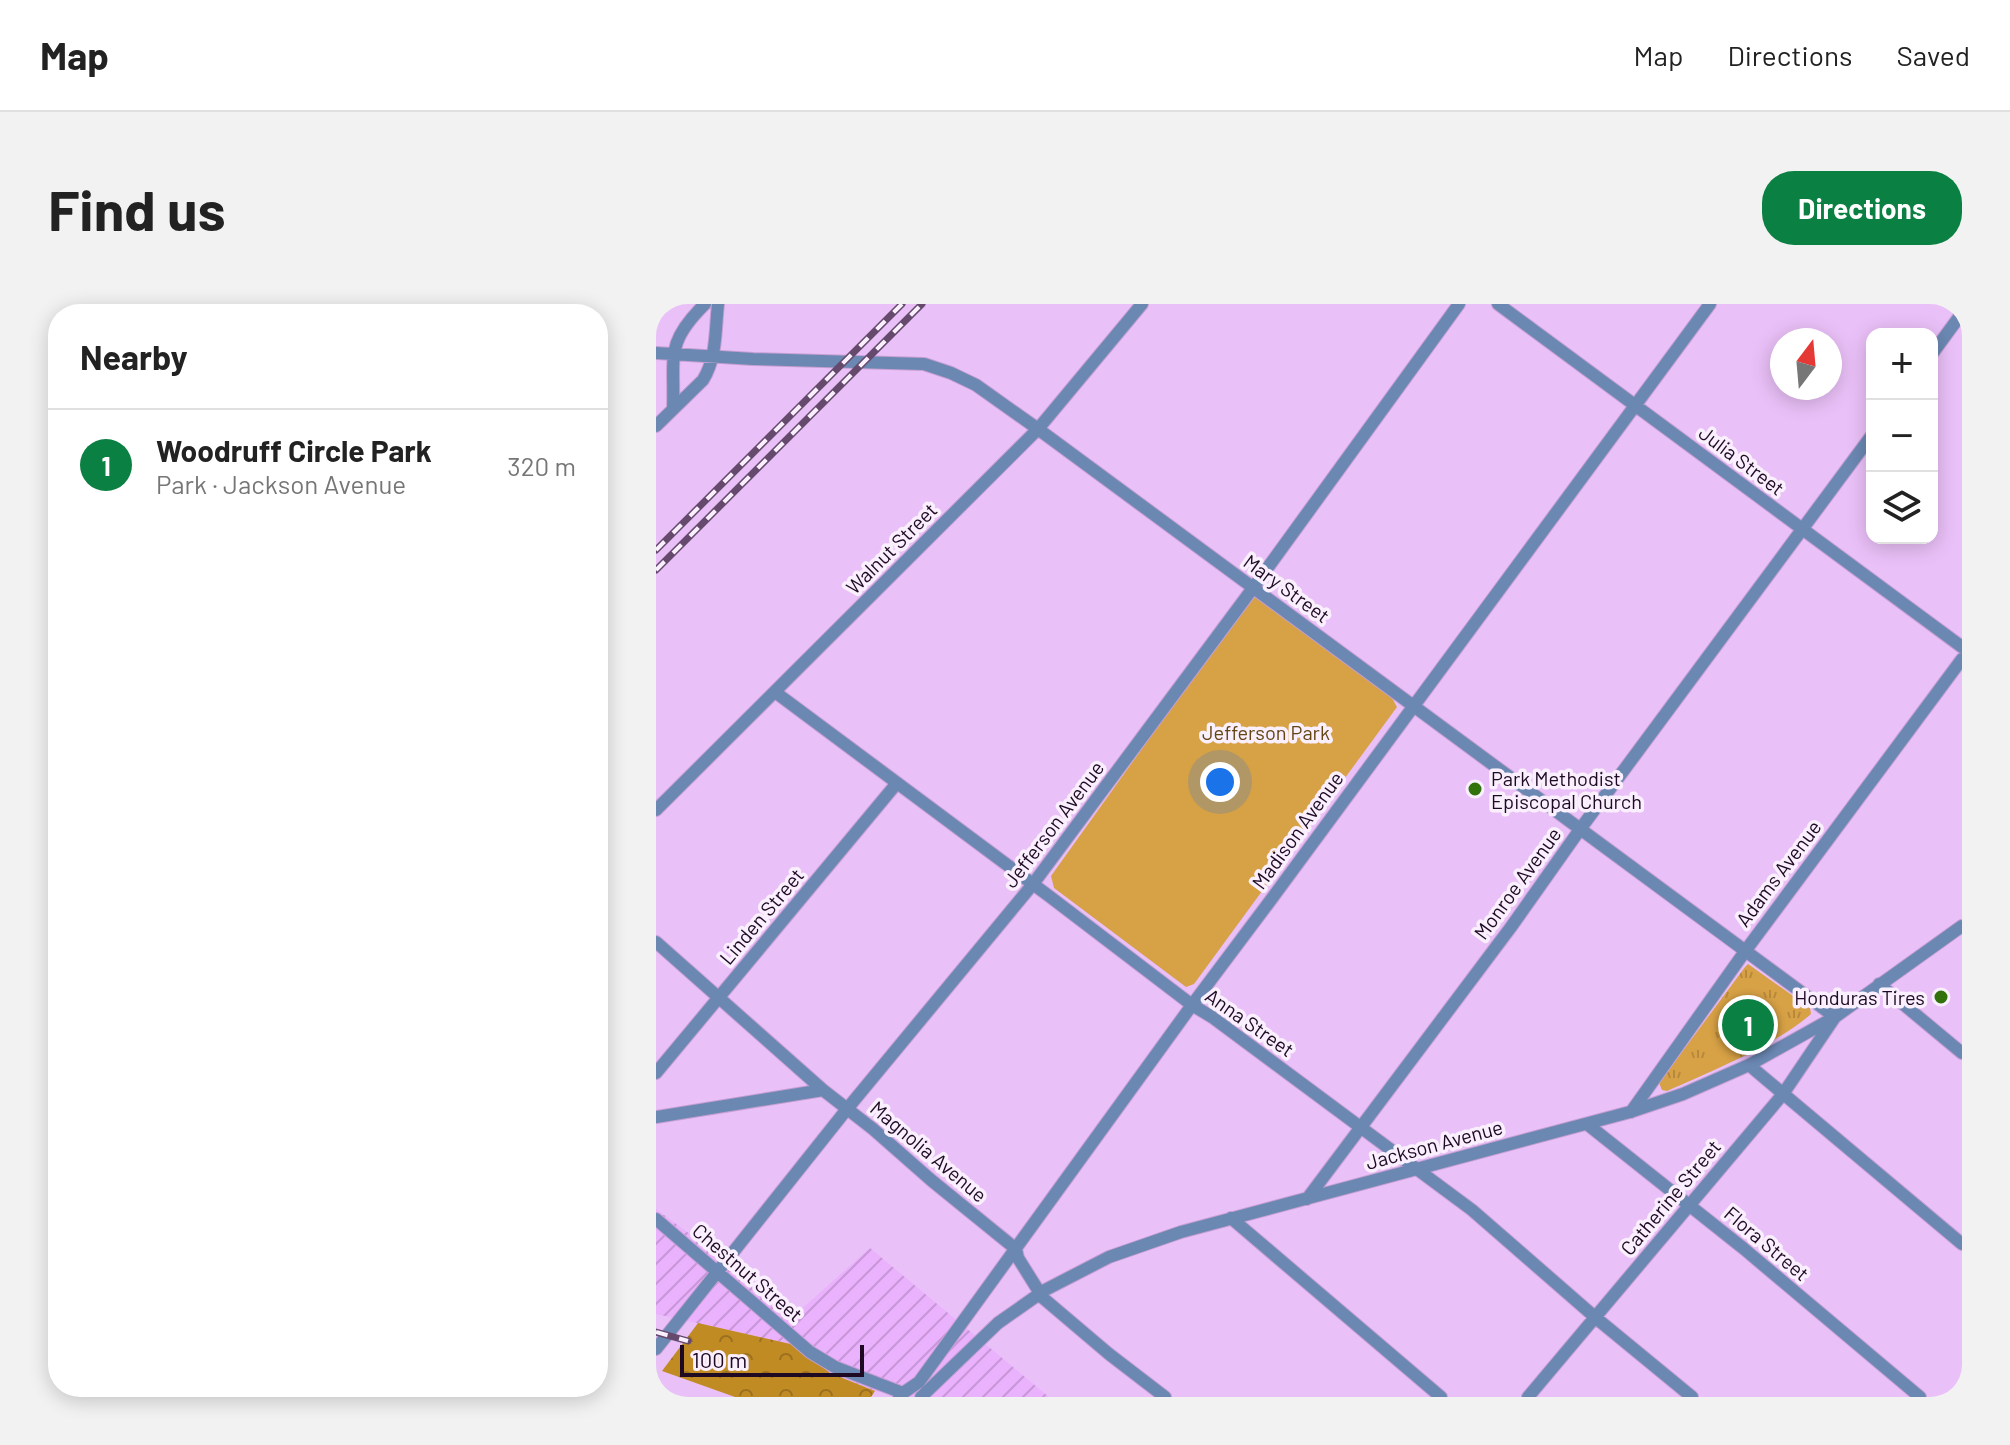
<!DOCTYPE html>
<html lang="en">
<head>
<meta charset="utf-8">
<style>
  :root { --surface:#fff; --page:#f2f2f2; --text:#222; --muted:#767676; --line:#e0e0e0; --accent:#0b8043 }
  body { margin:0; font-family:Barlow,sans-serif; background:var(--page); color:var(--text) }
  .controls { position:absolute; right:24px; top:24px; display:grid; overflow:hidden; border-radius:16px; box-shadow:0 4px 20px #0003 }
  .controls button { width:72px; height:72px; display:grid; place-items:center; padding:0; border:0; border-bottom:2px solid var(--line); background:var(--surface); color:var(--text); font:40px sans-serif }
  .compass { position:absolute; left:1114px; top:24px; width:72px; height:72px; border-radius:50%; background:var(--surface); box-shadow:0 4px 20px #0003; rotate:16deg }
  .scale { position:absolute; left:24px; bottom:20px; width:184px; box-sizing:border-box; padding-left:8px; border:4px solid #1e0a23; border-top:0; font-size:22px; line-height:28px; white-space:nowrap; color:#1e0a23; -webkit-text-stroke:6px #f9effd; paint-order:stroke }
  .you { position:absolute; left:564px; top:478px; width:28px; height:28px; margin:-20px; border:6px solid #fff; border-radius:50%; background:#1a73e8; box-shadow:0 0 0 12px #1a73e833 }
  .badge { display:grid; place-items:center; width:52px; height:52px; border-radius:50%; background:var(--accent); color:#fff; font-size:26px; font-weight:700 }
  .pin { position:absolute; translate:-50% -50%; border:4px solid #fff; box-shadow:0 2px 8px #0006 }
  .list { margin:0; padding:0; list-style:none }
  h2 { display:flex; justify-content:space-between; align-items:center; height:104px; margin:0; padding:0 32px; font-size:34px }
  h2 small { font-size:26px; font-weight:400; color:var(--muted) }
  .list li { display:grid; grid-template-columns:52px 1fr auto; gap:24px; align-items:center; box-sizing:border-box; height:112px; padding:0 32px; border-top:2px solid var(--line) }
  .list b { display:block; font-size:30px; white-space:nowrap }
  .list p { margin:0; font-size:26px; white-space:nowrap; color:var(--muted) }
  .list em { font-size:26px; font-style:normal; color:var(--muted) }
  .icon { flex:none; width:44px; height:44px; fill:none; stroke:currentColor; stroke-width:2; stroke-linecap:round; stroke-linejoin:round }
  .map { position:relative; flex:none; width:1306px; height:1093px; overflow:hidden; border-radius:32px }
  header { display:flex; align-items:center; gap:48px; box-sizing:border-box; height:112px; padding:0 40px; background:var(--surface); border-bottom:2px solid var(--line) }
  header strong { font-size:38px }
  nav { display:flex; gap:44px; margin-inline-start:auto; font-size:28px }
  .intro { display:flex; align-items:center; justify-content:space-between; box-sizing:border-box; height:192px; padding:0 48px }
  h1 { margin:0; font-size:56px }
  .button { padding:20px 36px; border-radius:32px; background:var(--accent); color:#fff; font-size:28px; font-weight:700 }
  main { display:flex; gap:48px; padding:0 48px }
  aside { flex:1; background:var(--surface); border-radius:32px; box-shadow:0 4px 20px #0003 }
  .map>svg:first-child { display:block }
  .industrial { fill:url(#industrial-furrows) }
  .green { fill:#d7a145 }
  .forest { fill:url(#forest-crowns) }
  .park { fill:url(#park-tufts) }
  .lines { fill:none; stroke-linecap:round; stroke-linejoin:round }
  .street-casing { stroke:#c59fd2; stroke-width:14 }
  .street { stroke:#6b88b3; stroke-width:12 }
  .rail-casing { stroke:#654a6d; stroke-width:7 }
  .rail { stroke:#f9effd; stroke-width:4; stroke-dasharray:12; stroke-linecap:butt }
  .poi-dot { fill:#31720d; stroke:#f9effd; stroke-width:3 }
  .labels { text-anchor:middle; dominant-baseline:central; stroke-width:7; stroke-linejoin:round; paint-order:stroke }
  .street-label { font-size:20px; fill:#1e0a23; stroke:#f9effd }
  .park-label { font-size:20px; fill:#624512; stroke:#f9effd }
  .poi-label { font-size:20px; fill:#1e0a23; stroke:#f9effd; text-anchor:start }
</style>
</head>
<body>
<header>
<strong>Map</strong>
<nav><a>Map</a><a>Directions</a><a>Saved</a></nav>
</header>
<div class="intro"><h1>Find us</h1><a class="button">Directions</a></div>
<main>
<aside>
<h2>Nearby<small></small></h2>
<ul class="list">
<li><span class="badge">1</span><div><b>Woodruff Circle Park</b><p>Park · Jackson Avenue</p></div><em>320 m</em></li>
</ul>
</aside>
<div class="map">
<svg width="1306" height="1093" viewBox="0 0 1306 1093">
  <defs>
    <pattern id="industrial-furrows" width="10" height="10" patternUnits="userSpaceOnUse" patternTransform="scale(2)"><rect width="10" height="10" fill="#eab1fc"/><path d="M-1 1l2-2M0 10L10 0M9 11l2-2" fill="none" stroke="#c897d8"/></pattern>
    <pattern id="forest-crowns" width="20" height="18" patternUnits="userSpaceOnUse" patternTransform="scale(2)"><rect width="20" height="18" fill="#c18b24"/><path d="M2 6a3 3 0 1 1 6 0M12 15a3 3 0 1 1 6 0" fill="none" stroke="#9c701f"/></pattern>
    <pattern id="park-tufts" width="24" height="20" patternUnits="userSpaceOnUse" patternTransform="scale(2)"><rect width="24" height="20" fill="#d7a145"/><path d="M3 7l-1-3M5 7V3M7 7l1-3M15 17l-1-3M17 17v-4M19 17l1-3" fill="none" stroke="#b8893c"/></pattern>
  </defs>
  <rect width="100%" height="100%" fill="#eac0f8"/>
  <path class="industrial" d="M0,905L141,1009L214,944L393,1093H248L219,1087L173,1069L139,1041L0,1010Z"/>
  <path class="green" d="M600,293L736,394L741,403L538,680L530,683L398,584L395,572L593,295Z"/>
  <path class="forest" d="M42,1019L139,1041L174,1069L219,1087L215,1093H79L6,1067Z"/>
  <path class="park" d="M1092,660L1154,704L1155,710C1120,741 1054,768 1011,787L1006,786L1003,779L1089,663Z"/>
  <g class="lines">
    <defs>
      <path id="street" d="M842,0L1306,343
        M0,49L97,55L268,60L295,69L320,81L382,125L1179,713L1127,790L872,1093
        M1276,50L1306,9
        M17,105C19,54 8,40 49,0
        M0,122L47,76C61,53 59,27 62,0
        M119,388L393,592L536,701L556,713L816,906L940,1014L1036,1093
        M0,506L382,125L486,0
        M0,638L167,786L217,825L275,876L360,945L362,954L387,994L453,1050L509,1093
        M1223,680L1306,749
        M1093,761L1306,940
        M0,769L241,479
        M975,808L1090,646L1306,355
        M0,813L167,786
        M931,820L1087,944L1264,1093
        M651,895L855,623L925,524L1216,131
        M575,914L785,1093
        M0,915L154,1048L179,1063L247,1089
        M0,1045L191,805L377,580L597,284L803,0
        M243,1093L247,1089L263,1078L536,701L617,593L1054,0
        M265,1093L342,1019L389,986L453,953L525,928L974,808L1027,790L1093,761L1179,713L1306,622"/>
    </defs>
    <use href="#street" class="street-casing"/>
    <use href="#street" class="street"/>
    <defs>
      <path id="rail" d="M0,246L246,0
        M0,266L266,0
        M0,1028L32,1037"/>
    </defs>
    <use href="#rail" class="rail-casing"/>
    <use href="#rail" class="rail"/>
  </g>
  <g class="poi-dot">
    <circle cx="819" cy="485" r="8"/>
    <circle cx="1285" cy="693" r="8"/>
  </g>
  <g class="labels">
    <g class="street-label">
      <text transform="translate(1086 156) rotate(37)">Julia Street</text>
      <text transform="translate(235 244) rotate(-45)">Walnut Street</text>
      <text transform="translate(631 284) rotate(36)">Mary Street</text>
      <text transform="translate(397 520) rotate(-53)">Jefferson Avenue</text>
      <text transform="translate(641 526) rotate(-54)">Madison Avenue</text>
      <text transform="translate(1122 569) rotate(-53)">Adams Avenue</text>
      <text transform="translate(861 579) rotate(-54)">Monroe Avenue</text>
      <text transform="translate(105 612) rotate(-50)">Linden Street</text>
      <text transform="translate(594 718) rotate(35)">Anna Street</text>
      <text transform="translate(778 840) rotate(-15)">Jackson Avenue</text>
      <text transform="translate(273 847) rotate(40)">Magnolia Avenue</text>
      <text transform="translate(1014 893) rotate(-50)">Catherine Street</text>
      <text transform="translate(1111 939) rotate(40)">Flora Street</text>
      <text transform="translate(92 968) rotate(41)">Chestnut Street</text>
    </g>
    <g class="park-label">
      <text x="610" y="428">Jefferson Park</text>
    </g>
    <g class="poi-label">
      <text x="835" y="474">Park Methodist<tspan x="835" dy="23">Episcopal Church</tspan></text>
      <text x="1269" y="693" text-anchor="end">Honduras Tires</text>
    </g>
  </g>
</svg>
<div class="controls">
<button>+</button>
<button>−</button>
<button><svg class="icon" aria-label="layers" viewBox="0 0 24 24"><path d="M12 4l9 5-9 5-9-5zM3 14l9 5 9-5"/></svg></button>
</div>
<svg class="compass" viewBox="-18 -18 36 36"><path d="M0-13l5 13h-10z" fill="#e53935"/><path d="M0 13l5-13h-10z" fill="#767676"/></svg>
<div class="scale">100 m</div>
<div class="you"></div>
<div class="pin badge" style="left:1092px;top:721px">1</div>
</div>
</main>
</body>
</html>
